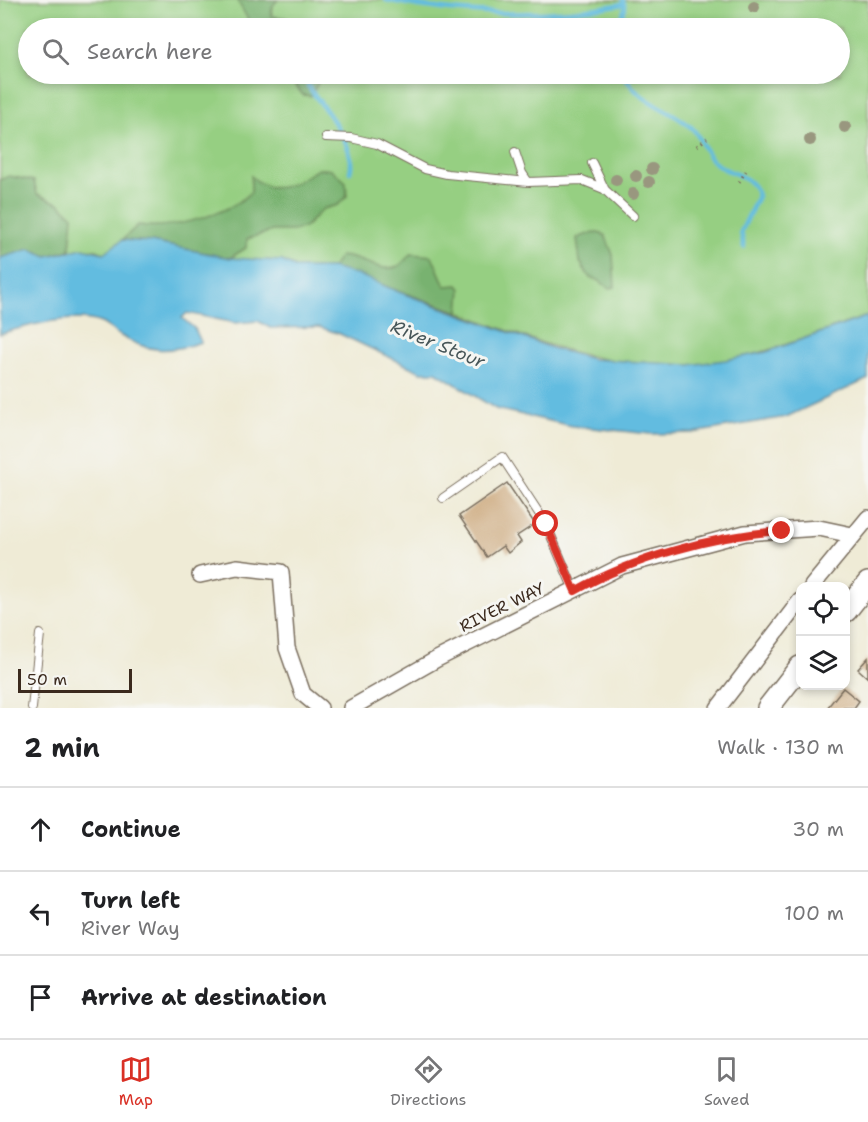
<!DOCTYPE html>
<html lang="en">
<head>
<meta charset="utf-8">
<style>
  :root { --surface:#fff; --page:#f6f6f6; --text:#202124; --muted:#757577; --line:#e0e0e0; --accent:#d93025 }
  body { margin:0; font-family:"Shantell Sans",sans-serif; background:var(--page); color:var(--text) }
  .controls { position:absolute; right:18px; bottom:18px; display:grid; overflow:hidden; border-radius:12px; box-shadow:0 3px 9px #0003 }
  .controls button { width:54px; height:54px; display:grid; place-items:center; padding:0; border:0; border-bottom:2px solid var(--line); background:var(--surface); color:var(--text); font:30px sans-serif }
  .scale { position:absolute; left:18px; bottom:15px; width:114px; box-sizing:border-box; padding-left:6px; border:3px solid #3b2a1e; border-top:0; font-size:16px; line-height:21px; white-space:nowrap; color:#3b2a1e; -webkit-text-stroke:4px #f6f6f2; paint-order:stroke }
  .stop { position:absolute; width:18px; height:18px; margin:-14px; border:4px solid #d93025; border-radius:50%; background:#fff }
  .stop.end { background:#d93025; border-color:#fff; box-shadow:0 2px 6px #0008 }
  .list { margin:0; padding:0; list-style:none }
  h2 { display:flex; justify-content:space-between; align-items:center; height:78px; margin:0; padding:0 24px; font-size:26px }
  h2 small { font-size:20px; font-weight:400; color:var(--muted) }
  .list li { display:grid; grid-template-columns:39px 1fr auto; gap:18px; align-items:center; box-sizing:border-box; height:84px; padding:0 24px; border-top:2px solid var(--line) }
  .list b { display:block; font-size:22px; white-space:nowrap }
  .list p { margin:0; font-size:20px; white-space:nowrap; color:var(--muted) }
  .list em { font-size:20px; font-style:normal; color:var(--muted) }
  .icon { flex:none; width:33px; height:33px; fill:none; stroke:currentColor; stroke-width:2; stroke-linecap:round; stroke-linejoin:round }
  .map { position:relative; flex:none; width:868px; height:708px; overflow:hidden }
  .search { position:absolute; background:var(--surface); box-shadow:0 3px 9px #0003; left:18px; right:18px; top:18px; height:66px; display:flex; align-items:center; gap:15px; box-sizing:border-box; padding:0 21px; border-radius:33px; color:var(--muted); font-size:22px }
  .sheet { height:330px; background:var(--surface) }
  nav { display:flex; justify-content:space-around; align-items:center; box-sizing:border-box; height:84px; border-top:2px solid var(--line); background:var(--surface); font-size:16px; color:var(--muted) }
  nav a { display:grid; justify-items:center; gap:3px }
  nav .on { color:var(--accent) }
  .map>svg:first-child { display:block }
  .green { fill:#96cf82; stroke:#687c50; stroke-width:1.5; fill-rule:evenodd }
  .forest { fill:#78b270; stroke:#5a6e47; stroke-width:1.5 }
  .water { fill:#62bce0; stroke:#4e737f; stroke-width:1.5 }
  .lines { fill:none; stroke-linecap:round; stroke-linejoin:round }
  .stream { stroke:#62bce0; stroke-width:4.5 }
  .building { fill:#cfad84 }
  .service-casing { stroke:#7a6e5e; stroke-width:10 }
  .minor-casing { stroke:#7a6e5e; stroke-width:18 }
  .secondary-casing { stroke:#7a6e5e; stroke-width:24 }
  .path { stroke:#7a6e5e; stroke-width:3; stroke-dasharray:1.5 4.5; stroke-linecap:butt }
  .service { stroke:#fff; stroke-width:8 }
  .minor { stroke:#fff; stroke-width:15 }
  .secondary { stroke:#fff; stroke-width:21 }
  .tree { fill:#99977f }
  .route { stroke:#d93025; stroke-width:8 }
  .labels { text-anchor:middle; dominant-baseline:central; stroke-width:6; stroke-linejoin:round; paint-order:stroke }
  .street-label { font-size:16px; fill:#3b2a1e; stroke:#f6f6f2 }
  .water-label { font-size:18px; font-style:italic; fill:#475658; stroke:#f6f6f2 }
</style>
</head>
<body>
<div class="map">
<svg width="868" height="708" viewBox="0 0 868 708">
  <rect width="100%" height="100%" fill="#f6f6f2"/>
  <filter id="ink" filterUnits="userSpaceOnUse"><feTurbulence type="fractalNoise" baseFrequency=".0167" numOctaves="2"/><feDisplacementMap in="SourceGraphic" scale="12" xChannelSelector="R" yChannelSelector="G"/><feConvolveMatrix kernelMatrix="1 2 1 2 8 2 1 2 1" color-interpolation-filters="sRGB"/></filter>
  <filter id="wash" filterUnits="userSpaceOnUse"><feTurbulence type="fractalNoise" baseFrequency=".008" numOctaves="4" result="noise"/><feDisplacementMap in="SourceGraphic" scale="24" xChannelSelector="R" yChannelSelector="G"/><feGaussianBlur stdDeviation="1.35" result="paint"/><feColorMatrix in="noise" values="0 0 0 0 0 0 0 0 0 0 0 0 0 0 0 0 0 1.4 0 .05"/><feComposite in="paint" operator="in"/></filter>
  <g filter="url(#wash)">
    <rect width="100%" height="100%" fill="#efebd6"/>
    <path class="green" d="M0,0H868V316C809,335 751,362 689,365C604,370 538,342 461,313C418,297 375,283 332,268H297L282,261L104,253L94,249L47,256L30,249L0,258ZM28,28H840V74H28Z"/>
    <path class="forest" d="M237,0H278L273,5L271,16L286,18L296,28H253Z
      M286,74H318V83L311,96L303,95Z
      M318,169H331L346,182L347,196L338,205L323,209L305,227L293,231H272L247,239L246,248L230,258L151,242L122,240L138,225C169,230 227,216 251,192V176C275,199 295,183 318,169Z
      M9,176L34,181L37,194L60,204L73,216L70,250L47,256L30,249L0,258V180Z
      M594,232L605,235L613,255L615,287L609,288L598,280L590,278L580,262L577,238Z
      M411,254L432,256L445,286L458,285L461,289L459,312L332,268L340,256C358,256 381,273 396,267C402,265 406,258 411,254Z"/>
    <path class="water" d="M122,240L151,242L230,258L282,261L297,268H332L359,275L399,292L552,348L593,359L689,365L725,360L766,352L868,316V379L786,417L693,433L651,434L572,426L496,409L436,372H421L340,334L319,327L270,328L258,321L235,323L187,313L182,318L195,329L201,342C169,353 150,353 121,336C114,332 108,326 101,323C75,312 26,326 0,334V258L30,249L47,256L83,248L104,253Z"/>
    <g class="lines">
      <path class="stream" d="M386,0C464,16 546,18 624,4
        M618,28L625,8L623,0
        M623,74C643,107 667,105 692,128C702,138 704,154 715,163C729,175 753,174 758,196L741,232L744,247
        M308,86C322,106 358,146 350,172"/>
    </g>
    <g id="blocks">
      <path class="building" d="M507,483L535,524L517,536L521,542L508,553L503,546L487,557L459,516Z
        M868,658V678L858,669Z
        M843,688L859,701L854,708H827Z"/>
    </g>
  </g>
  <g filter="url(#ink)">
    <use href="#blocks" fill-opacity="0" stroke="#7a6e5e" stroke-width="1.5"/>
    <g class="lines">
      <defs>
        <path id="service" d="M326,137L351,138L377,144L425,169L447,174L528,182L582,180L604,189L633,216
          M515,152L522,173L528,182
          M592,163L604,188
          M443,498L502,457L546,524L574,590
          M32,708L40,634"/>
        <path id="minor" d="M200,575L237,567L281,572L287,648L303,694L320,708
          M812,586L868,518
          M351,708L437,659L622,566L745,533L819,528L852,535
          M718,708L800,601"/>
        <path id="secondary" d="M846,611L868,583
          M768,708L800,667"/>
      </defs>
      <use href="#service" class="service-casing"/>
      <use href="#minor" class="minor-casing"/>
      <use href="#secondary" class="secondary-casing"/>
      <path class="path" d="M697,146L707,138
        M739,182L746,171"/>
      <use href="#service" class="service"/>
      <use href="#minor" class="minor"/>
      <use href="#secondary" class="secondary"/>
    </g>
    <g class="tree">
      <circle cx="754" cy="7" r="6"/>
      <circle cx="845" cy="127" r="6"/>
      <circle cx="810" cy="140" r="6"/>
      <circle cx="652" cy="169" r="6"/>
      <circle cx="636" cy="176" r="6"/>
      <circle cx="616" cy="180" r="6"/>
      <circle cx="649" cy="182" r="6"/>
      <circle cx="633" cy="194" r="6"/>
    </g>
  </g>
  <g class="lines" filter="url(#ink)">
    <path class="route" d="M546,524L575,591C633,558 715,535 782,531"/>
  </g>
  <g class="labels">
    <g class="street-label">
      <text transform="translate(502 607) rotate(-26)">RIVER WAY</text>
    </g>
    <g class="water-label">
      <text transform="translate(438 344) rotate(22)">River Stour</text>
    </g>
  </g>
</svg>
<div class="controls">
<button><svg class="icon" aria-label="locate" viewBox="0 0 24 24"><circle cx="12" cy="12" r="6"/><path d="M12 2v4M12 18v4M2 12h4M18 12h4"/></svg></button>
<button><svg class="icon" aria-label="layers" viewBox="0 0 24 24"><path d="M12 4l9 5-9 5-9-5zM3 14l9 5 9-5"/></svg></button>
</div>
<div class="scale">50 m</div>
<div class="stop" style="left:546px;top:524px"></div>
<div class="stop end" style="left:782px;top:531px"></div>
<div class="search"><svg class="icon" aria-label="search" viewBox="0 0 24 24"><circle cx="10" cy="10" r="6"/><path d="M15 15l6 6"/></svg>Search here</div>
</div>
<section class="sheet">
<h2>2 min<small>Walk · 130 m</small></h2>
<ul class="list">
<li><svg class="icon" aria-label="ahead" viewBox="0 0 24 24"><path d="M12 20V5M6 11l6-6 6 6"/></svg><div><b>Continue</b></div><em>30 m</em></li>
<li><svg class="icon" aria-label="left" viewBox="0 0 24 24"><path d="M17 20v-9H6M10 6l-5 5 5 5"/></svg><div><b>Turn left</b><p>River Way</p></div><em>100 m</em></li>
<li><svg class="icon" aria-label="arrive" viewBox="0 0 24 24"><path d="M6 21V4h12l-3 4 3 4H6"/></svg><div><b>Arrive at destination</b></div></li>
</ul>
</section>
<nav>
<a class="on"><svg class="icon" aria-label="map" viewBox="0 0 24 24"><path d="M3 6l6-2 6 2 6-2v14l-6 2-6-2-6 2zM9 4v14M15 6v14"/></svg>Map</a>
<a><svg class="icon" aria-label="directions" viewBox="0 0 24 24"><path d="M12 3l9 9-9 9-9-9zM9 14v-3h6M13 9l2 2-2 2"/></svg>Directions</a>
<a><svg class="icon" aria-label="saved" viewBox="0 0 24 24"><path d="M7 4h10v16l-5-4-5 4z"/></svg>Saved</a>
</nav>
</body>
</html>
